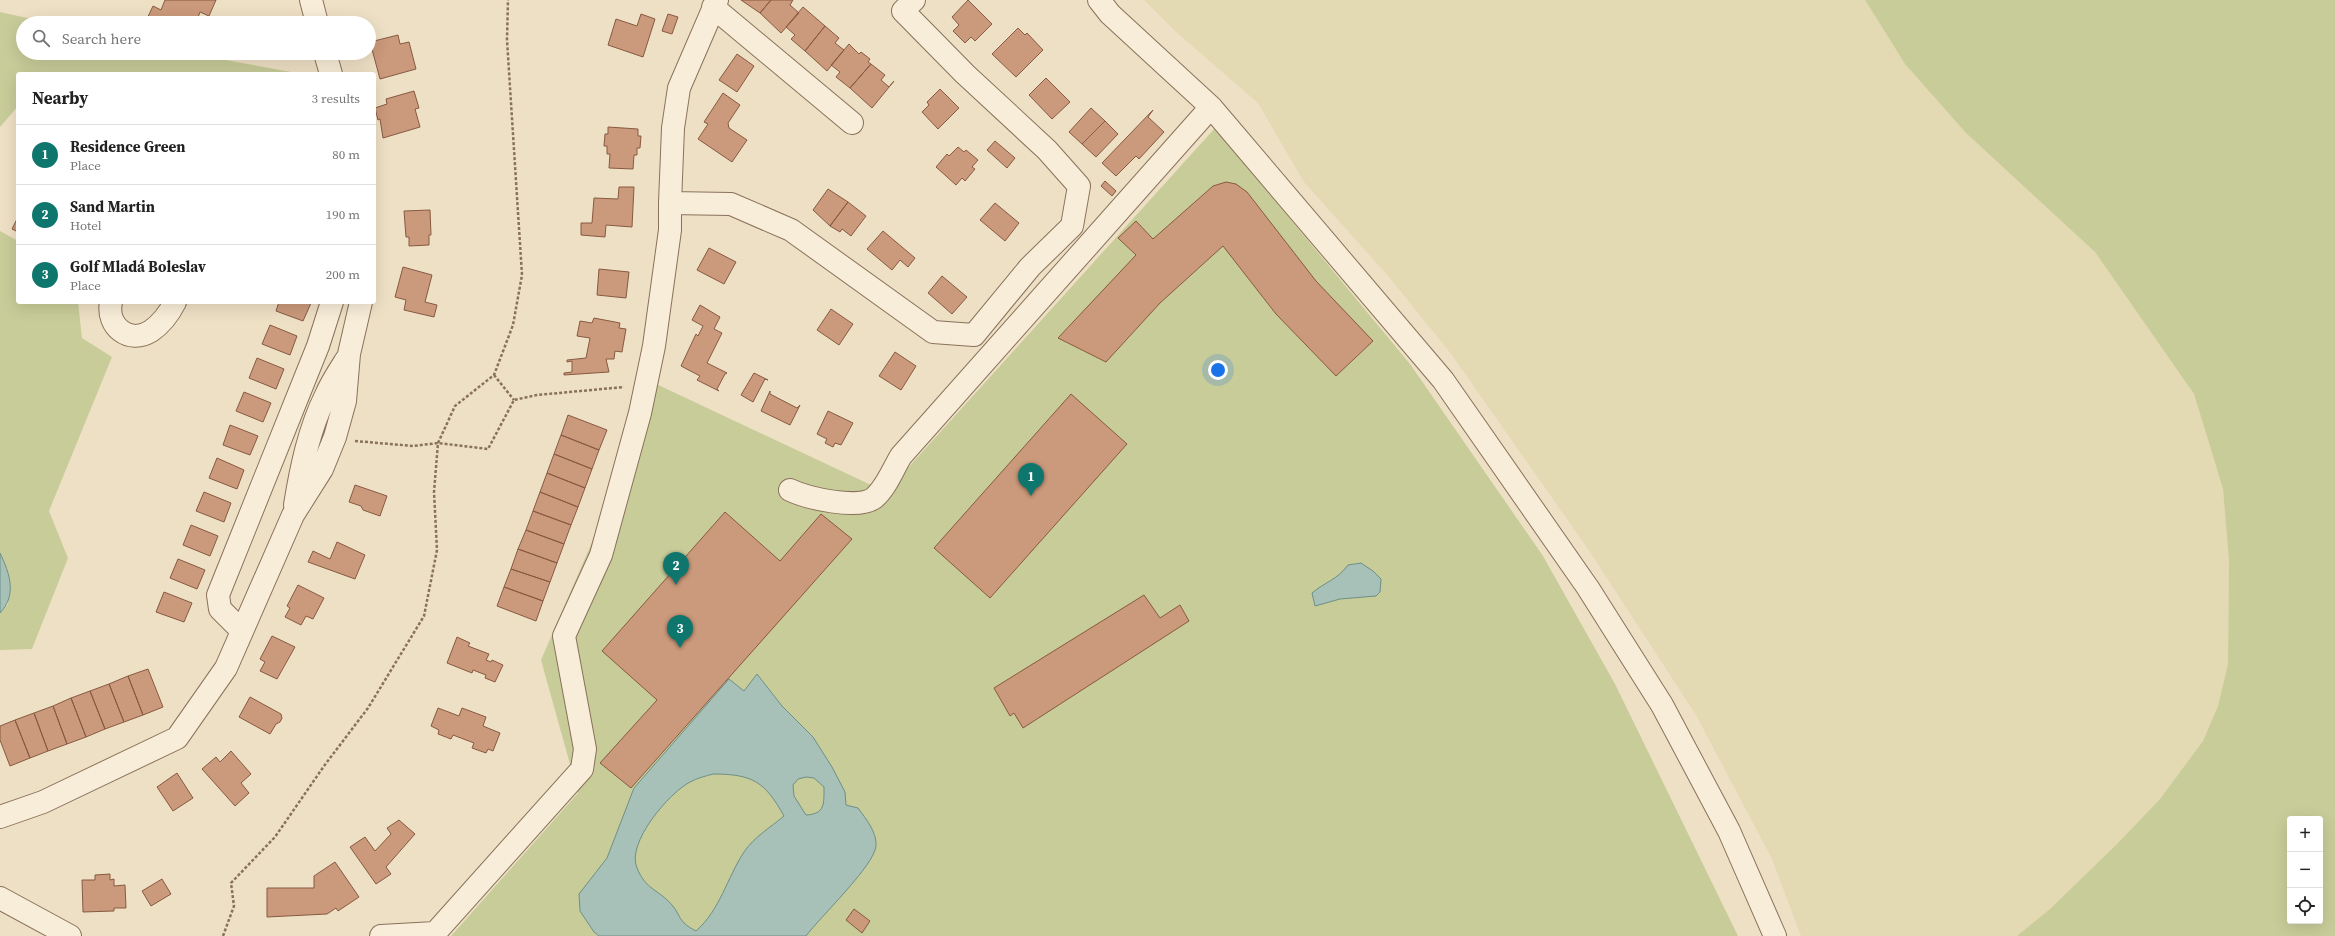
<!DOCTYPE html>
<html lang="en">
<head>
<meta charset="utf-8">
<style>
  :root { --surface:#fff; --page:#f6f6f6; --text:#222; --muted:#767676; --line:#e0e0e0; --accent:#0f766e }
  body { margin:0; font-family:"Source Serif 4",serif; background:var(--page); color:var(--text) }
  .controls { position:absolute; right:12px; bottom:12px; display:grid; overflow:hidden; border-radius:4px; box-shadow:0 4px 16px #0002 }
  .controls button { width:36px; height:36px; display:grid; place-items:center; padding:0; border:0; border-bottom:1px solid var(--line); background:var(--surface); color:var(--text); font:20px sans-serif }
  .you { position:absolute; left:1218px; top:370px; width:14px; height:14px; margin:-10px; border:3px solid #fff; border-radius:50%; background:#1a73e8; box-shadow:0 0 0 6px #1a73e833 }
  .badge { display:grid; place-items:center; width:26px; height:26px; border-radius:50%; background:var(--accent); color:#fff; font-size:13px; font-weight:700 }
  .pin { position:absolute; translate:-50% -33px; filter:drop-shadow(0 1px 2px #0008) }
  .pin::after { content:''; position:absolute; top:21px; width:14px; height:12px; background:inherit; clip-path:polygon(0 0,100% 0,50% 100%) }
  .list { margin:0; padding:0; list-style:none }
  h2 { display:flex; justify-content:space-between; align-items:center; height:52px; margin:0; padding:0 16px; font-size:17px }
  h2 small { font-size:13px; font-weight:400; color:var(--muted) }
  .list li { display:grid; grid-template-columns:26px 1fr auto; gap:12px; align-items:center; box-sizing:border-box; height:60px; padding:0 16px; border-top:1px solid var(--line) }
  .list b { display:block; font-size:15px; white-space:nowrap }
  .list p { margin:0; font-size:13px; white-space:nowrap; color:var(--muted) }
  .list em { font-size:13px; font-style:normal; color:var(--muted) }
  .icon { flex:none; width:22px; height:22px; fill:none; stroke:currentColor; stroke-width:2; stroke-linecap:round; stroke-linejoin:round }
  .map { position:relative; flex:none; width:2335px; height:936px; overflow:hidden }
  .search { position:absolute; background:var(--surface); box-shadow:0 4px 16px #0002; left:16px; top:16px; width:360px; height:44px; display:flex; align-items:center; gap:10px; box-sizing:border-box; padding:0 14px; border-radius:22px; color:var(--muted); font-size:15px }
  .panel { position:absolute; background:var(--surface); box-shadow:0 4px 16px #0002; left:16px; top:72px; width:360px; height:232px; border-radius:4px }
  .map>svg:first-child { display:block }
  .farmland { fill:#e3d9b2 }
  .green { fill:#c8cc99; fill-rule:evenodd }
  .water { fill:#a7c1b8; stroke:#6d8f86; fill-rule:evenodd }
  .building { fill:#cb997b; stroke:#875a41 }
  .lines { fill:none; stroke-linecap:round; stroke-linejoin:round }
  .minor-casing { stroke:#89715b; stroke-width:24 }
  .path { stroke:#89715b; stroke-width:2.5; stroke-dasharray:3 2; stroke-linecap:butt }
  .minor { stroke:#f8edd8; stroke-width:22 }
</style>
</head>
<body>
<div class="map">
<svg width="2335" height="936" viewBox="0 0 2335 936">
  <rect width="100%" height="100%" fill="#eee0c5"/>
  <path class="farmland" d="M1144,0H1865L1905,64L1966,133L2095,252L2194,394L2223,489L2229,561L2228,664L2218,706L2203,741L2160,799L2117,844L2050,909L2017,936H1801L1772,859L1696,715L1590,552L1452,355L1389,277L1304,182L1258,103L1175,31Z"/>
  <path class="green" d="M1865,0H2335V936H2017L2050,909L2117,844L2160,799L2203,741L2218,706L2228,664L2229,561L2223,489L2194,394L2095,252L1966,133L1905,64ZM2290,819H2320V921H2290Z
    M0,12L50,23H23V53H187L302,74H18V106L0,127Z
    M1215,128L1410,364L1543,556L1615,684L1738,936H451L578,793L541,660L602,519L637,375L886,492Z
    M0,231L18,241V302H78L82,338L112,357L49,511L68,558L32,649L0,650V613L8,604L4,562L0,553Z"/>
  <path class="water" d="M0,553C10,574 17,595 0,613Z
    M1361,563L1373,571L1381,579L1380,592L1376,596L1340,599L1315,606L1312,593C1325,582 1337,580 1348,565Z
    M757,674L782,706L813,737L832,767L845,792L846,805L858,808C866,819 877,832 876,846C874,866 821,916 806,936H599L594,932L580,911L579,894L607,858L634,788L729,679L744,691ZM713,774C753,774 765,782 784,816C771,827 754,837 744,852C727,878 720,910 696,931C692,929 687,926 684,923C679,918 677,910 672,905C658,889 646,890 637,868C626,843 669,793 690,782C697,778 706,776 713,774ZM806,777L814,778L824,787C824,804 825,814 806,815L794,796L793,785L798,779Z"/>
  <path class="building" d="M165,0H216L209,16L200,12L196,23H145L153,6L161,10Z
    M741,0H771L760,13Z
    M771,0H793L790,5L799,13L781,33L760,13Z
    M968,0L992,24L975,41L971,37L965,43L953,31L959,25L952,17Z
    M803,7L825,26L805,51L791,39L795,35L786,27Z
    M641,14L655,19L643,57L608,45L616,19L637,26Z
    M668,14L678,17L672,34L662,31Z
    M825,26L839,38L835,43L844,50L827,71L805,51Z
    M1018,28L1025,35L1027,33L1043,50L1016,77L992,54Z
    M398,35L400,44L409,42L416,69L380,79L370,42Z
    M849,44L859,54L861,52L870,59L868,62L871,64L850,88L836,77L840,72L831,65Z
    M737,54L754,66L737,92L719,80Z
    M871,64L885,75L881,80L889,87L894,81L872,108L850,88Z
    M1046,78L1070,102L1052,119L1029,95Z
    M940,89L959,108L938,129L922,112L929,105L927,102Z
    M414,91L419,108L415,109L420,127L383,138L380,119L378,120L375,108L387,104L386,99Z
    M723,93L740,105L728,123L729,128L747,140L732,162L698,139L708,124L704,122Z
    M1091,108L1105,121L1082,144L1069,132Z
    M1153,110L1148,117L1164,132L1139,159L1136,156L1116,176L1102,163Z
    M1105,121L1118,134L1096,157L1082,144Z
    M608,127L638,129V136H641L640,148H637V155H634L633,169L609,168L610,154H607V146H604L605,134H608Z
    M995,141L1015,158L1007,168L987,150Z
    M958,147L964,152L966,150L978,160L972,167L975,169L965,181L962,178L956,185L936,167L947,154L949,156Z
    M1105,181L1116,191L1112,196L1101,186Z
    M1226,182L1236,184L1247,192L1316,281L1373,341L1336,376L1276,314L1223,246L1160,303L1106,362L1058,338L1136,255L1118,238L1136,221L1153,239L1213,186Z
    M619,187H634L632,227L606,225L605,237L581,235V223H592L594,198L618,199Z
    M828,189L848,202L830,226L813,210Z
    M848,202L866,216L851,236L842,229L840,232L830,226Z
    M995,203L1019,223L1005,241L980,220Z
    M430,210L431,235H429V245L409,246V237H406L404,211Z
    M18,217V232L12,229Z
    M883,231L915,258L908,267L900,260L892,270L867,249Z
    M709,248L736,262L724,284L697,270Z
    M403,267L432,275L425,302L437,305L434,317L404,310L406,300L395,297Z
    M599,269L629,272L626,298L597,295Z
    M942,276L967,297L952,314L928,293Z
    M279,302H309L311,303L303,321L276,311Z
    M700,305L720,317L714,329L722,333L707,363L727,373L725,374L717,389L719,391L697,380L700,376L681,366L696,334L698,336L703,326L692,320Z
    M831,309L853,324L839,345L817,330Z
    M594,318L620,323L619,328L626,329L622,352L615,351L614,359H606L609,372L564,375V373L572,372V361L567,362V360L586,358L590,338L577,336L580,321L592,323Z
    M270,325L297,336L290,355L262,344Z
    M895,352L916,366L901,390L879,376Z
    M257,358L284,369L276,389L249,378Z
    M754,373L768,380L765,379L753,402L741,395Z
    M770,391V394L797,408L800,405L790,425L761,411Z
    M244,392L271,403L263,422L236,411Z
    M1071,394L1127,444L990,598L934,548Z
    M828,411L853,423L841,445L835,443L833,447L825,443L827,439L817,434Z
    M568,415L607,430L599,450L561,435Z
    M230,425L258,436L250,455L223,445Z
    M561,435L599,450L592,469L554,454Z
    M554,454L592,469L585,488L547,473Z
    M217,458L244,470L237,489L209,478Z
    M547,473L585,488L578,507L540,492Z
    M355,485L387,496L380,516L363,510L361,506L349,502Z
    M204,492L231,503L224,522L196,511Z
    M540,492L578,507L571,525L533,511Z
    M533,511L571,525L564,544L526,530Z
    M725,512L780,561L821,514L852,539L631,788L600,763L657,700L602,651Z
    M191,525L218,536L210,556L183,545Z
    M526,530L564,544L557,563L518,549Z
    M337,542L365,555L355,579L308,562L313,551L330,559Z
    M518,549L557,563L550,582L511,569Z
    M178,559L205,570L197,589L170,578Z
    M511,569L550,582L543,601L504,587Z
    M298,585L324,598L313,619L306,616L301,625L285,617L290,608L287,606Z
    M504,587L543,601L536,621L497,606Z
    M164,592L192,603L184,622L156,612Z
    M1144,595L1160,618L1180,605L1189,621L1023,728L1014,713L1010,716L994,688Z
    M272,636L295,647L277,679L260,671L265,662L260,659Z
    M457,637L470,643L468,646L489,654L486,660L491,662L492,660L503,665L495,682L485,678L486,675L473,670L472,673L447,663Z
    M148,669L163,707L143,715L128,676Z
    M128,676L143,715L124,722L109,684Z
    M109,684L124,722L105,729L90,691Z
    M90,691L105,729L86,737L71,698Z
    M250,697L281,714L282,718L280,722L276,724L270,734L239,717Z
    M71,698L86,737L67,744L53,706Z
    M53,706L67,744L48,751L34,713Z
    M438,708L459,716L462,708L486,717L483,726L500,733L493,751L488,749L486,753L472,748L474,743L453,735L451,739L438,734L439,730L431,726Z
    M34,713L48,751L30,758L15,720Z
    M15,720L30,758L10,766L0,740V726Z
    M231,751L251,774L241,783L249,793L235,806L202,769L216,757L220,762Z
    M177,773L193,798L173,811L157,787Z
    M399,820L415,834L386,867L391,874L376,884L350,847L365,837L375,851L391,834L387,828Z
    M335,862L359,897L338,911L336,908L327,914L267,917V888H314V876Z
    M110,874V880L114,879V886L125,885L126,908H114V911L83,912L82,880H95V875Z
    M162,879L171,894L151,906L142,891Z
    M854,909L870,921L862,933L846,920Z"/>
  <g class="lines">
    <defs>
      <path id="minor" d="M311,0L317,23
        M1099,0L1110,14L1211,107L1443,380L1588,588L1662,705L1729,831L1775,936
        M713,7L852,123
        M325,53L331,74
        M670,203L673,128L679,88L717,0
        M111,302C106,326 129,345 151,331C161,324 170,312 175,302
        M790,490C807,498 858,510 874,498C886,488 893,469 901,456L1211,107
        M295,505C301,468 309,429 326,395C331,383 339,371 346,360
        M242,631L220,609L218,595L318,346L332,302
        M0,817L43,802L177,738L226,668L293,515L322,469L335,437L345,401L349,354L361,302
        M0,898L70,936
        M381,936L435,933L582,769L585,749L564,636L601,555L640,413L654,346L670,230V203L731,204L791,230L933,332L974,335L1030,267L1072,226L1079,186L1047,150L965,74L903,11L914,0"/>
    </defs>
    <use href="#minor" class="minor-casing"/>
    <path class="path" d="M494,375L514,400
      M355,441L413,446L438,443L488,449L514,400L537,395L624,387
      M223,936L234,906L231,883L275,837L324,766L368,708L424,616L437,550L434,492L438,443L455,406L494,375L513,325L522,275L507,40L508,0"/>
    <use href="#minor" class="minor"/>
  </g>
</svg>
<div class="controls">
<button>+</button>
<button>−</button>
<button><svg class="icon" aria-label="locate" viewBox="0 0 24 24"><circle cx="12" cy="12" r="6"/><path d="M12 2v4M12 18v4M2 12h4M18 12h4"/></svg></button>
</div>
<div class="you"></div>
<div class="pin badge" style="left:1031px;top:496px">1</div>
<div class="pin badge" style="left:676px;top:585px">2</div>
<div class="pin badge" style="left:680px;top:648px">3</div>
<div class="search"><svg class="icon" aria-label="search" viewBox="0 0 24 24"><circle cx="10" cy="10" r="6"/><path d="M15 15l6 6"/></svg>Search here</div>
<section class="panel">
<h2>Nearby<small>3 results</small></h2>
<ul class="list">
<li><span class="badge">1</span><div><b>Residence Green</b><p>Place</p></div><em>80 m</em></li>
<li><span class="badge">2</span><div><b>Sand Martin</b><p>Hotel</p></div><em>190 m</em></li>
<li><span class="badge">3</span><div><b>Golf Mladá Boleslav</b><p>Place</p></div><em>200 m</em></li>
</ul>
</section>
</div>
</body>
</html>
